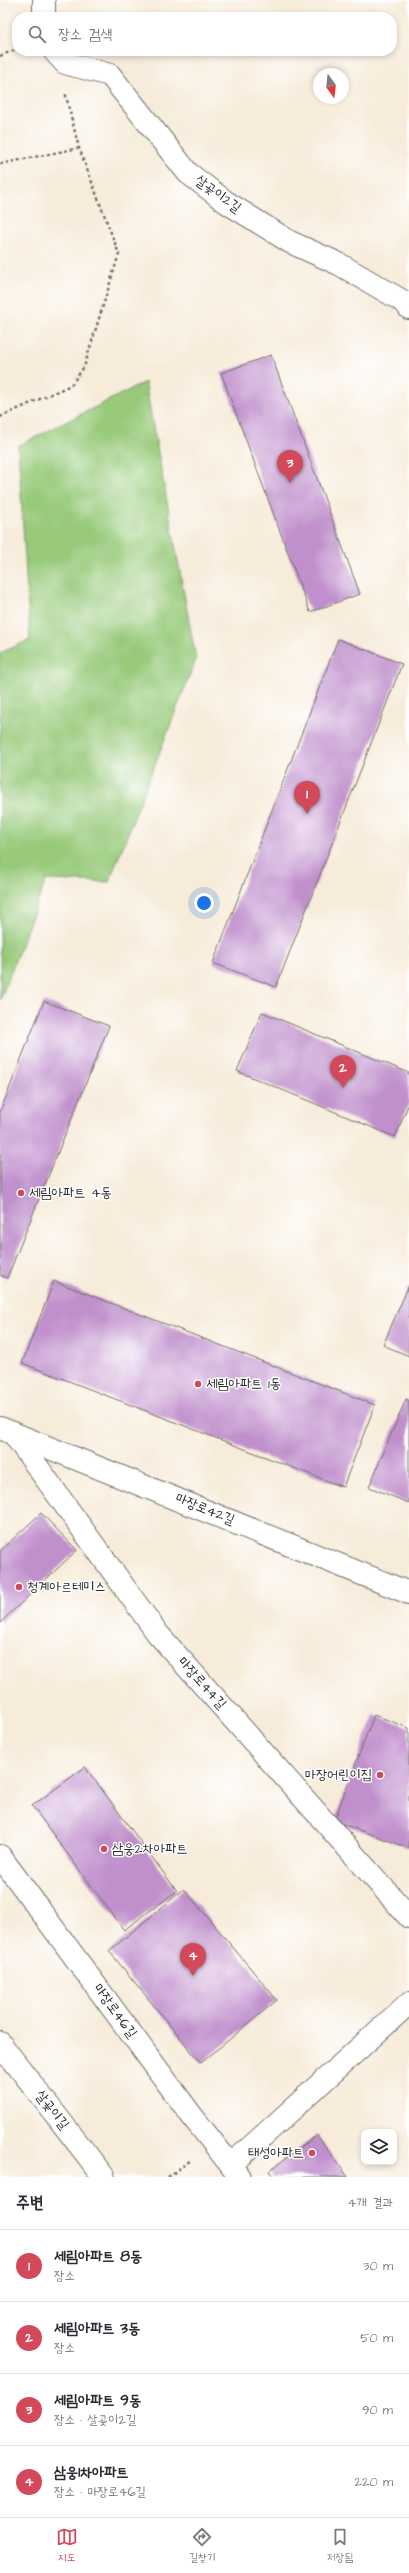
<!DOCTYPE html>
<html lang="ko">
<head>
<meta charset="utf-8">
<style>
  :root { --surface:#fff; --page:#f7f7f7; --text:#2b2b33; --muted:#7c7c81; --line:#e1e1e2; --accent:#d1495b }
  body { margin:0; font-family:"Architects Daughter","Poor Story",sans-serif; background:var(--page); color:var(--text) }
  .controls { position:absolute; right:12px; bottom:12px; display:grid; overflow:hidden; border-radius:8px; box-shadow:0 2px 6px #0003 }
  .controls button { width:36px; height:36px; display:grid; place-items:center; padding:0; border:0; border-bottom:1px solid var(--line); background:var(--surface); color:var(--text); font:20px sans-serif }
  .compass { position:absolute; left:313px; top:68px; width:36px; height:36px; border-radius:50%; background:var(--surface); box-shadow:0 2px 6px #0003; rotate:165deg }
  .you { position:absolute; left:204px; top:903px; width:14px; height:14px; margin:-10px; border:3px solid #fff; border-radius:50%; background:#1a73e8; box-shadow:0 0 0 6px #1a73e833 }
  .badge { display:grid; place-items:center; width:26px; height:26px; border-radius:50%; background:var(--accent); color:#fff; font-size:13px; font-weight:700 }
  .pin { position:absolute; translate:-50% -33px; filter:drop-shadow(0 1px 2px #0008) }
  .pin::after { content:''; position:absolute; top:21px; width:14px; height:12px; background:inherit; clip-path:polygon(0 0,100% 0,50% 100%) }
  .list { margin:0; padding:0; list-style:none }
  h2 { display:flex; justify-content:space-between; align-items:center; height:52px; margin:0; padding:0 16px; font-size:17px }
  h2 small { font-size:13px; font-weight:400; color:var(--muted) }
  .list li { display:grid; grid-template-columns:26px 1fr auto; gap:12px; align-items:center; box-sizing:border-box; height:72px; padding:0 16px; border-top:1px solid var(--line) }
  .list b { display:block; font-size:15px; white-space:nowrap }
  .list p { margin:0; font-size:13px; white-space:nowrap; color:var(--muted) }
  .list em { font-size:13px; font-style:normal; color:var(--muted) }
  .icon { flex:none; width:22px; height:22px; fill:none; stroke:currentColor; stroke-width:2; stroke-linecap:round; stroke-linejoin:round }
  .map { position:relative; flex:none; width:409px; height:2177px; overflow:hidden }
  .search { position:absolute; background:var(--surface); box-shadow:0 2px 6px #0003; left:12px; right:12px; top:12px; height:44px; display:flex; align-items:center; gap:10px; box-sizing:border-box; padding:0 14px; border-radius:16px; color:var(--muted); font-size:15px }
  .sheet { height:340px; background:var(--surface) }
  nav { display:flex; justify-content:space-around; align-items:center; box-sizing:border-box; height:56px; border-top:1px solid var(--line); background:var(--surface); font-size:11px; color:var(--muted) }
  nav a { display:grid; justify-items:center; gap:2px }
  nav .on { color:var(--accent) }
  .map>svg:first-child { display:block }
  .green { fill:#98ca7a; stroke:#627a52 }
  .building { fill:#c090cc }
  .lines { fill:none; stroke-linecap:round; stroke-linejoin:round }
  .minor-casing { stroke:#726f68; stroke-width:24 }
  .tertiary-casing { stroke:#726f68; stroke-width:24 }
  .secondary-casing { stroke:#726f68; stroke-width:24 }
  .trunk-casing { stroke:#726f68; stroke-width:24 }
  .path { stroke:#726f68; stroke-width:2.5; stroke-dasharray:3 3; stroke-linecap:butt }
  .minor { stroke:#fff; stroke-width:22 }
  .tertiary { stroke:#fff; stroke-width:22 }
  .secondary { stroke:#fff; stroke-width:22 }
  .trunk { stroke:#fff; stroke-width:22 }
  .poi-dot { fill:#d1495b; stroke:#fff; stroke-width:1.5 }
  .labels { text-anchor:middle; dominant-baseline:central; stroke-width:3; stroke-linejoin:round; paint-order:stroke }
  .street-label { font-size:14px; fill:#2b2b2b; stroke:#fff }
  .poi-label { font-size:14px; fill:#2b2b2b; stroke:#fff; text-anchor:start }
</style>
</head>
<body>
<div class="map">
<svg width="409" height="2177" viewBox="0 0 409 2177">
  <rect width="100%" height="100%" fill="#fff"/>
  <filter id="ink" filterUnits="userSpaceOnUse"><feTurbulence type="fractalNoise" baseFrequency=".025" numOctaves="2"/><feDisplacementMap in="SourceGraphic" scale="8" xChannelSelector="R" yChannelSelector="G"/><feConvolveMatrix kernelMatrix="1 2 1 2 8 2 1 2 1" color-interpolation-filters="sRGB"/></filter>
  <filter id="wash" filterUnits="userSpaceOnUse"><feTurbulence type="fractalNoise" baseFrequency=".012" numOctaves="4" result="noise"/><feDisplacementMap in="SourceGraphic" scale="16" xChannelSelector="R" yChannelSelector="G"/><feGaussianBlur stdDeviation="0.9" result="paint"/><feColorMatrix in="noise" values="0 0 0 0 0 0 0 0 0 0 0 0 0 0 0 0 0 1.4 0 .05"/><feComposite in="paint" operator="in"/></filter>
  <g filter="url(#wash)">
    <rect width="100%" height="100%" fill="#f7ecda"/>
    <path class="green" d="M145,382L196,659L109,882L46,880L0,1000V653L30,640L18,446Z"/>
    <g id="blocks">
      <path class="building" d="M271,355L360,594L310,612L221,373Z
        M338,639L402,664L276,987L213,963Z
        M44,1001L109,1026L7,1278L0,1275V1112Z
        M262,1012L409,1073V1103L395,1137L237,1071Z
        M54,1281L375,1405L343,1487L22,1363Z
        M409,1285V1356L383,1345Z
        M406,1399L409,1401V1503L369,1487Z
        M41,1513L77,1550L0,1623V1551Z
        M374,1715L409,1728V1848L334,1821Z
        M85,1767L177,1891L124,1930L32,1806Z
        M184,1889L277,2000L201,2063L109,1951Z
        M317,2135L348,2177H274L269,2171Z"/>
    </g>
  </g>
  <g filter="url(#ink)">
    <use href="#blocks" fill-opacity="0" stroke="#726f68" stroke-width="1"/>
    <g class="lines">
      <defs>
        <path id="minor" d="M44,17V0
          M54,51L65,63L110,75L188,173L226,202L290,242L339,264L406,303L409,308
          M13,1433L158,1634L409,1917
          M0,1856L192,2116L240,2177
          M231,2165L409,2003"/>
        <path id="tertiary" d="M0,1428L409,1593"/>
        <path id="secondary" d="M0,2043L104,2177"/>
        <path id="trunk" d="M0,2050L11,2058"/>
      </defs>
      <use href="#minor" class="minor-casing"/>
      <use href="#tertiary" class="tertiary-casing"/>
      <use href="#secondary" class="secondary-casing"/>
      <use href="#trunk" class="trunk-casing"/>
      <path class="path" d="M0,56L17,49
        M0,164L79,148
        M0,417L71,385L84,367L119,254L79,148L65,92
        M168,2177L191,2160"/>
      <use href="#minor" class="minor"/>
      <use href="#tertiary" class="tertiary"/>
      <use href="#secondary" class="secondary"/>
      <use href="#trunk" class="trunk"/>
    </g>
  </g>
  <g class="poi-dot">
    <circle cx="21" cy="1193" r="4"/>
    <circle cx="198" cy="1384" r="4"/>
    <circle cx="19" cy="1587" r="4"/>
    <circle cx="380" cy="1775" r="4"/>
    <circle cx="104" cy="1849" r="4"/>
    <circle cx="312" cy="2153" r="4"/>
  </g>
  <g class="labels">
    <g class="street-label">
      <text transform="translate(218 194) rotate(36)">살곶이2길</text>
      <text transform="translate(205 1509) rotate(22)">마장로42길</text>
      <text transform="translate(202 1683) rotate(48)">마장로44길</text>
      <text transform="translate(115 2011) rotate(54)">마장로46길</text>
      <text transform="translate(52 2110) rotate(52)">살곶이길</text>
    </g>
    <g class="poi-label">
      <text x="29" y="1193">세림아파트 4동</text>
      <text x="206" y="1384">세림아파트 1동</text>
      <text x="27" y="1587">청계아르테미스</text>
      <text x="372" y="1775" text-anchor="end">마장어린이집</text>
      <text x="112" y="1849">삼웅2차아파트</text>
      <text x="304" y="2153" text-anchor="end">태성아파트</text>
    </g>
  </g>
</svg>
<div class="controls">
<button><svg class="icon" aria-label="layers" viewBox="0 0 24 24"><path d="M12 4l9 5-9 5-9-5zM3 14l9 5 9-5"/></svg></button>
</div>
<svg class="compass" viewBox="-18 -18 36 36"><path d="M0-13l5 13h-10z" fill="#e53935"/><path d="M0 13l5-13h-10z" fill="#7c7c81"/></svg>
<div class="you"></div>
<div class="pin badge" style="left:307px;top:814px">1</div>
<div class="pin badge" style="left:343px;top:1088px">2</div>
<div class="pin badge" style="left:290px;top:483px">3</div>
<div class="pin badge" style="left:193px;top:1976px">4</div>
<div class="search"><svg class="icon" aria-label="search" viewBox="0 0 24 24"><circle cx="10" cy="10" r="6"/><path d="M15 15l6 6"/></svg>장소 검색</div>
</div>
<section class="sheet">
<h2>주변<small>4개 결과</small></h2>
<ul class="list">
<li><span class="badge">1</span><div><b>세림아파트 8동</b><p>장소</p></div><em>30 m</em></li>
<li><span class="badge">2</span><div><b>세림아파트 3동</b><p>장소</p></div><em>50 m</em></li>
<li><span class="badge">3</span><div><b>세림아파트 9동</b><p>장소 · 살곶이2길</p></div><em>90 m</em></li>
<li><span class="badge">4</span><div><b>삼웅1차아파트</b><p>장소 · 마장로46길</p></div><em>220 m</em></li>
</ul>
</section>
<nav>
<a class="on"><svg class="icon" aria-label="map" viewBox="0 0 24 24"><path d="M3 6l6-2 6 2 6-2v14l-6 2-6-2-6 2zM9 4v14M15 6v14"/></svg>지도</a>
<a><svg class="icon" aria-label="directions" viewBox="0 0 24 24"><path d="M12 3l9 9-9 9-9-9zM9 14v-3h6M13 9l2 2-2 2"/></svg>길찾기</a>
<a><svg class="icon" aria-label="saved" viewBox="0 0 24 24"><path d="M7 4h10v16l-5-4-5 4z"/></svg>저장됨</a>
</nav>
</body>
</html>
